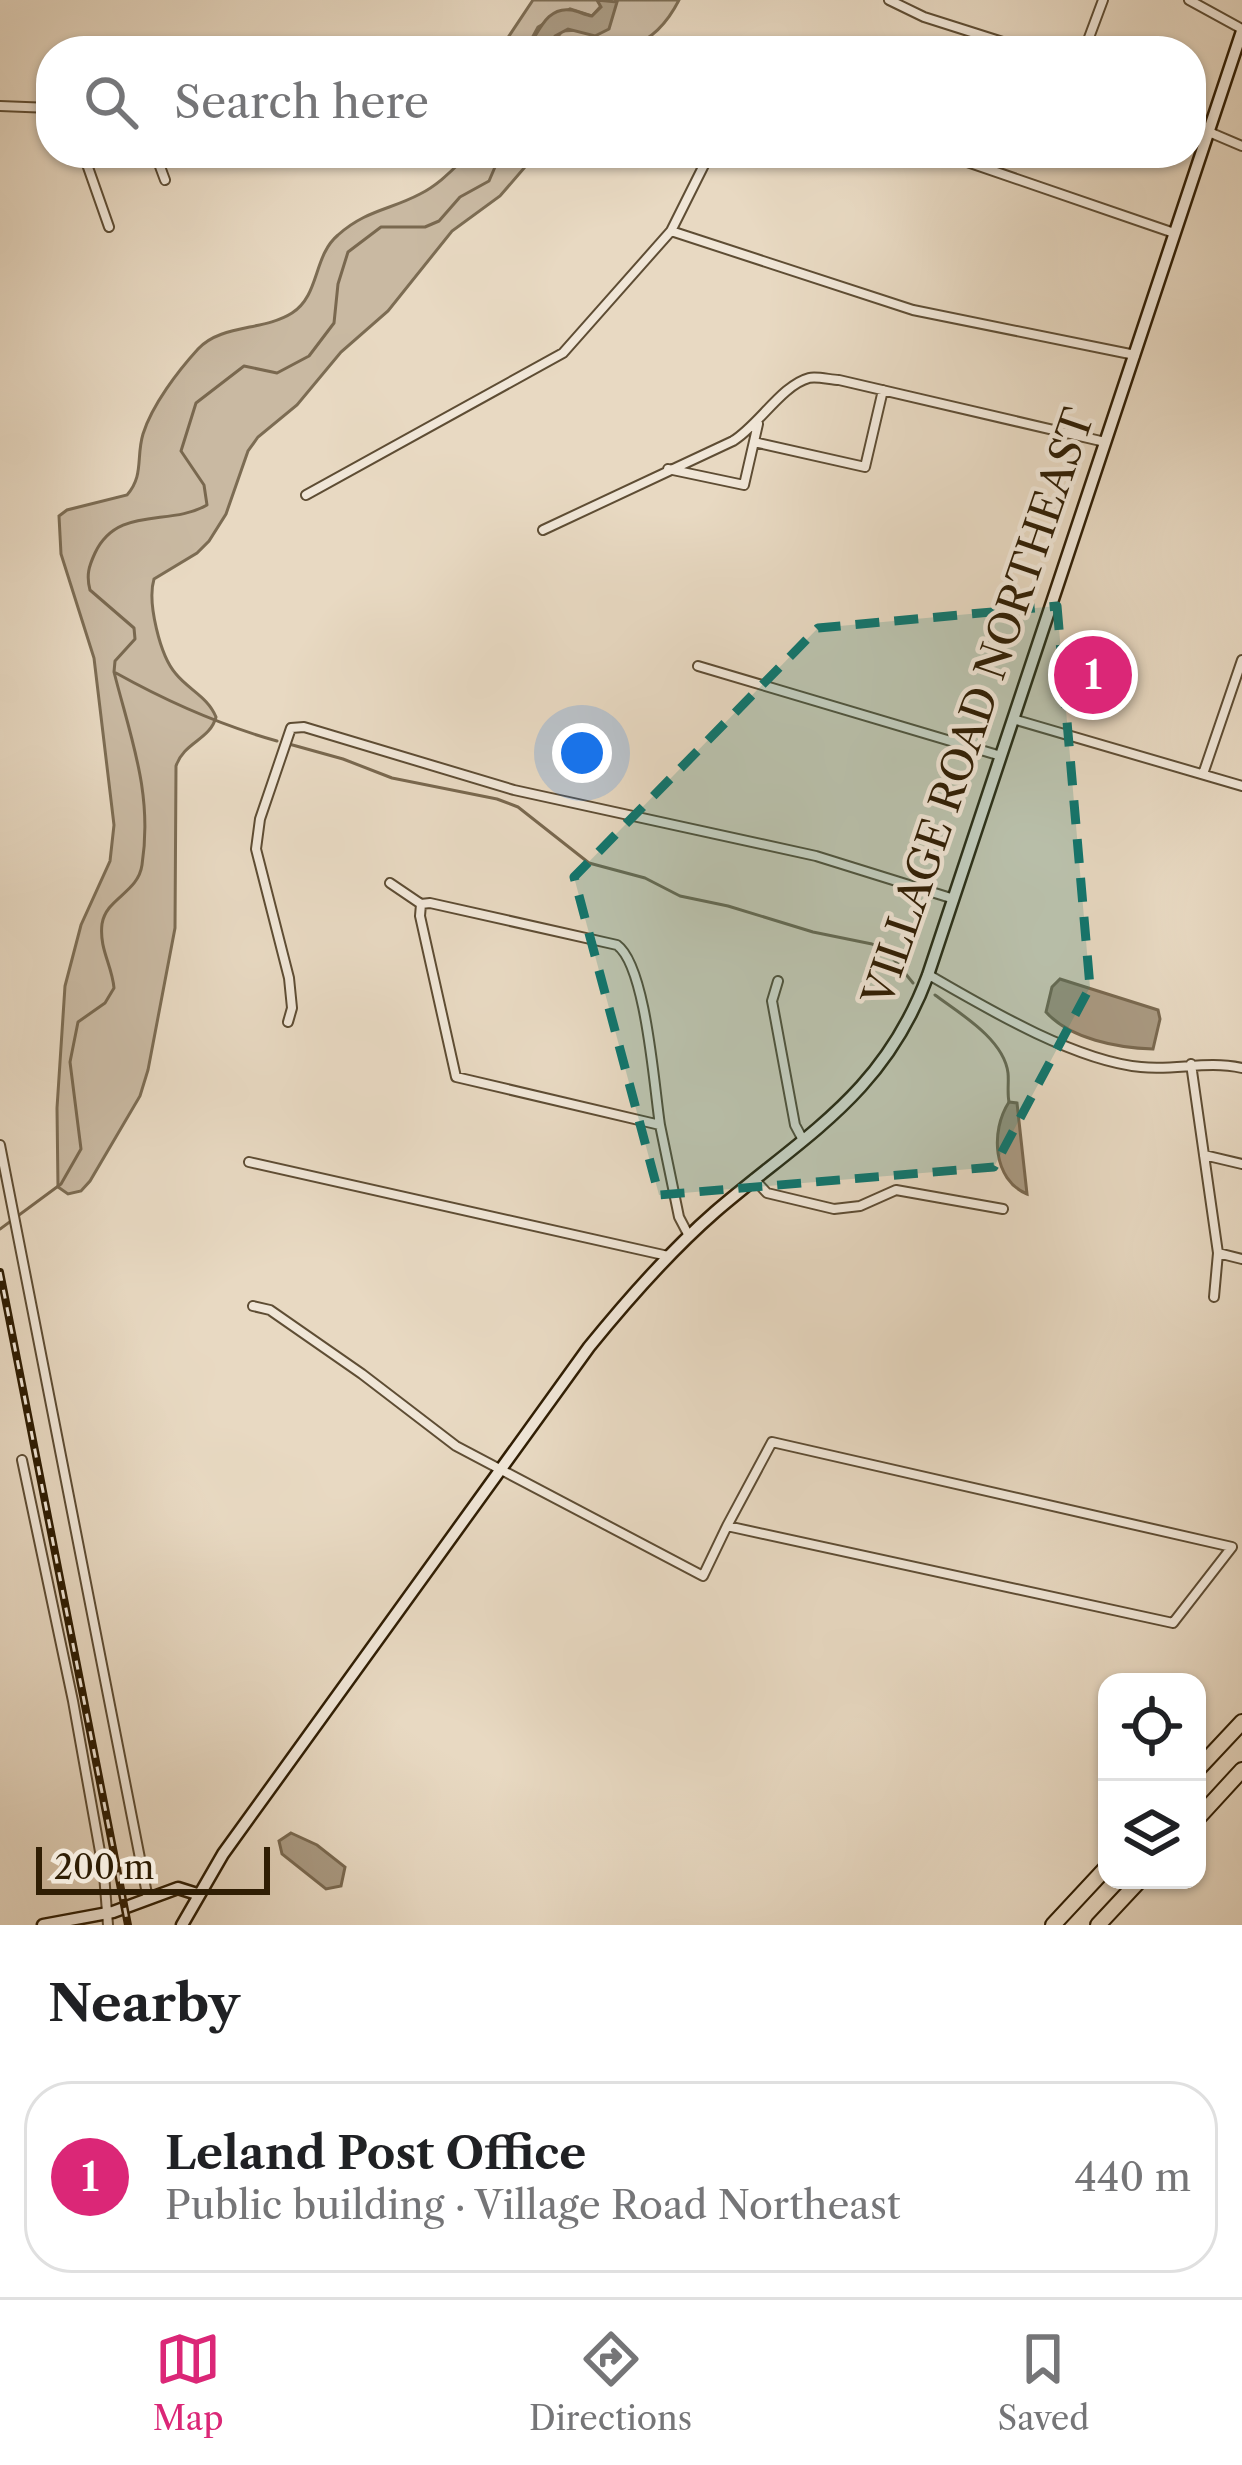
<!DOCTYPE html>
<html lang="en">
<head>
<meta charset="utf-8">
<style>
  :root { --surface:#fff; --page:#f6f6f6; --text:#202124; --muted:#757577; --line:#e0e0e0; --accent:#db2777 }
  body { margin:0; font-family:"Libre Caslon Text",serif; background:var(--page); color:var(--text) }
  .controls { position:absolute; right:36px; bottom:36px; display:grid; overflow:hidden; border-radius:24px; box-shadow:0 3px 9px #0004 }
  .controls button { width:108px; height:108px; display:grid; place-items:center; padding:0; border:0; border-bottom:3px solid var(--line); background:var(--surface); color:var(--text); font:60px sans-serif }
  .scale { position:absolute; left:36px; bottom:30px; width:234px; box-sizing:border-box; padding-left:12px; border:6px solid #301e04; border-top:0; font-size:33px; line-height:42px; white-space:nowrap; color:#301e04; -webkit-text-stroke:9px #f0e6d7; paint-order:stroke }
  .you { position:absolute; left:582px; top:753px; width:42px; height:42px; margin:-30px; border:9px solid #fff; border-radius:50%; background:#1a73e8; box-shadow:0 0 0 18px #1a73e833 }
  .badge { display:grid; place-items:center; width:78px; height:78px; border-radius:50%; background:var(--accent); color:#fff; font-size:39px; font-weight:700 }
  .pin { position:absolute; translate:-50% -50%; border:6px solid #fff; box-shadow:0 3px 12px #0006 }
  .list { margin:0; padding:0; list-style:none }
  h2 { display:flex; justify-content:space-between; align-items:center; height:156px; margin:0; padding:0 48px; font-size:51px }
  h2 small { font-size:39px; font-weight:400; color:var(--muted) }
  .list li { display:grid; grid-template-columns:78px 1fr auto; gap:36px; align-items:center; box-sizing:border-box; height:192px; margin:0 24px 24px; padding:0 24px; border:3px solid var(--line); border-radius:48px }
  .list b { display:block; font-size:45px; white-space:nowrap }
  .list p { margin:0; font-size:39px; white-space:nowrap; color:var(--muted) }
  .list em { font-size:39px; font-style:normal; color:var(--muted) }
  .icon { flex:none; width:66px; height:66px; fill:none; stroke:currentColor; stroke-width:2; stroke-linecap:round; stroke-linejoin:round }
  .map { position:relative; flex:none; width:1242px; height:1925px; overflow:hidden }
  .search { position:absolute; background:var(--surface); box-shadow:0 3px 9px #0004; left:36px; right:36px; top:36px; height:132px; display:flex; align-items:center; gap:30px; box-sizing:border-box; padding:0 42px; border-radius:48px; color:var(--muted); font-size:45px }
  .sheet { height:372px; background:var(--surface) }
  nav { display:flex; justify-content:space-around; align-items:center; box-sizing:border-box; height:168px; border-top:3px solid var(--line); background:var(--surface); font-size:33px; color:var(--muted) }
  nav a { display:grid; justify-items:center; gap:6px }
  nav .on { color:var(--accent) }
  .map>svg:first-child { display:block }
  .green { fill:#c9b9a2; stroke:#7c6c53; stroke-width:3 }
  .water { fill:#a99981; stroke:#79684f; stroke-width:3 }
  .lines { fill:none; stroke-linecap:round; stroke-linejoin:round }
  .stream { stroke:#79684f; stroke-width:3 }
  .street-casing { stroke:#5e4d34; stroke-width:12 }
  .secondary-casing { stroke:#301e04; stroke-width:15 }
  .highway-casing { stroke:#301e04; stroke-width:18 }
  .street { stroke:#f0e6d7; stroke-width:8 }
  .secondary { stroke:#f0e6d7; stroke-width:10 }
  .highway { stroke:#e8d9c2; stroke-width:14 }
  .rail-casing { stroke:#301e04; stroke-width:8 }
  .rail { stroke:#f0e6d7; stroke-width:3; stroke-dasharray:9; stroke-linecap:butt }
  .marked { fill:#0f766e; fill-opacity:0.2; stroke:#0f766e; stroke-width:9; stroke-dasharray:24 15; stroke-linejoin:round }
  .labels { text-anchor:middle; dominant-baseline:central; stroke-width:9; stroke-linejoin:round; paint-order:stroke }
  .street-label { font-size:42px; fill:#301e04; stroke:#f0e6d7 }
</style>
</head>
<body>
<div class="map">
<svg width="1242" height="1925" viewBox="0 0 1242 1925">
  <rect width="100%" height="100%" fill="#e8d9c2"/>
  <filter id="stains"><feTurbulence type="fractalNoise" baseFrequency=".00167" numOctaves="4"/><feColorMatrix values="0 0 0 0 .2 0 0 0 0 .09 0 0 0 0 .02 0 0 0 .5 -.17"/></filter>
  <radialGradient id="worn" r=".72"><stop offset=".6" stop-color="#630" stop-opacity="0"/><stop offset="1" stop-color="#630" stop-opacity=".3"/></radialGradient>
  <path class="green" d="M533,0H597L601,6L592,16L570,9L538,27L525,51H499Z
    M616,0H679C648,61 606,51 548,51L562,31L580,30L596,36Z
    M470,153H537L500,196L452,231L388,311L341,352L297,405L258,437L248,451L226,514L209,541L197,553L154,579C147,602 160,656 176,674C189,690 208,697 216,717C210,740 184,742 176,766L175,928L148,1070L140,1096L90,1181L81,1191L68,1194L58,1187L57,1108L65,986L81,925L110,861L114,825L94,658L61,554L59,516L67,510L127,495C144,476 136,457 143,434C152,405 178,371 198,349C221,324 264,331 292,313C320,295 313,256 338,235C366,210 390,210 420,194C440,184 454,168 470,153Z"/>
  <path class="water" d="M597,0L617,2L609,29L595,36L568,29L555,36L548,51H525C538,36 545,6 571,10C578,11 585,15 592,16L601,7Z
    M1060,979L1158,1010L1160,1019L1153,1049C1118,1048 1070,1039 1046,1012L1052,987Z
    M1009,1102L1017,1103L1027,1194C993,1180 990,1131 1009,1102Z
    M291,1833L317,1845L345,1867L341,1886L326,1889L282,1854L279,1841Z"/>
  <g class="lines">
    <path class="stream" d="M116,673C168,702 220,725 277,741
      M289,744L343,759L392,778L497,799L518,807L589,863L645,878L680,896L728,906L813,932L872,944L887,951L913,983
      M935,995C959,1013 1004,1039 1008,1073C1009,1082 1007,1092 1009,1102
      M0,1229L61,1184L81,1149L70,1062L78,1022L105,1003L114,988C112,965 99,949 102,924C106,898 138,893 142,865C153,794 131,739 114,672L115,661L135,639L134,628L90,590C86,575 89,566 95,553C118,505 169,527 207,505L204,485L181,451L196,403L244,366L277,373L309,356L334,323L338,284L348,252L381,227H425L439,221L460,197L489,181L501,153"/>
    <defs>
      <path id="street" d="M889,0L924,17L1031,51
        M1189,0L1242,29
        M1084,51L1103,0
        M0,106L51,108
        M1209,132L1242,146
        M83,153L109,227
        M155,153L165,180
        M941,153L1174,233
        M671,231L913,310L1135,355
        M754,442L865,467L883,390
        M668,469L744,485L758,424
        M306,495L563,353L671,231L710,153
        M543,530L733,441C758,426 782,385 809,378C817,376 831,380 839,380L1105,442
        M698,666L1001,756
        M1013,719L1242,786
        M1203,774L1242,660
        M390,883L421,904
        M430,903L617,945C646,966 654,1086 660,1125L456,1077L420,916L421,904Z
        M929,975C986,1008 1075,1061 1141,1067C1175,1071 1207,1060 1242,1068
        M778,981L772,1001L795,1125L803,1140
        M288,1022L292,1008L289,978L256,849L260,819L291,728L304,727L514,790L816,856L954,899
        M1191,1064L1218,1253L1214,1297
        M660,1125L679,1217L689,1236
        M0,1145L148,1899
        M1204,1155L1242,1164
        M249,1162L668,1256
        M754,1179L767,1193L834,1209L860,1206L896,1190L1003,1209
        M1218,1253L1242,1259
        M253,1306L270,1310L362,1374L456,1446L703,1576L727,1526
        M772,1442L1232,1547L1173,1623L727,1526Z
        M22,1460L73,1701L104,1874L108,1925"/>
      <path id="secondary" d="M43,1925L113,1912L178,1888L197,1894
        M182,1925L223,1854L589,1347C628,1299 668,1253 715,1212C806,1134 884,1094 928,975L1242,31"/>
      <path id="highway" d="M1197,1770L1242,1722
        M1197,1819L1242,1770
        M1053,1925L1107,1867
        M1098,1925L1140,1880"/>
    </defs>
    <use href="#street" class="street-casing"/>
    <use href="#secondary" class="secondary-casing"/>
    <use href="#highway" class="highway-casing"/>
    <use href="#street" class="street"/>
    <use href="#secondary" class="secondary"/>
    <use href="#highway" class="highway"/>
    <defs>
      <path id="rail" d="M0,1272L128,1925"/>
    </defs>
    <use href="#rail" class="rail-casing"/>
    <use href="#rail" class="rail"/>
  </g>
  <path class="marked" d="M1057,606L1090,987L994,1167L659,1195L574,877L818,628Z"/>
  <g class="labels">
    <g class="street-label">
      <text transform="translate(978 707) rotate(-71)">VILLAGE ROAD NORTHEAST</text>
    </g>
  </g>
  <rect width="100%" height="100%" filter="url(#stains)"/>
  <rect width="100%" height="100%" fill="url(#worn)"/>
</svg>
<div class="controls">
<button><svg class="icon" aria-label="locate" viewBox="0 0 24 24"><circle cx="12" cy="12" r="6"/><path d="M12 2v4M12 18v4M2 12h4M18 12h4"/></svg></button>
<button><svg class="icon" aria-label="layers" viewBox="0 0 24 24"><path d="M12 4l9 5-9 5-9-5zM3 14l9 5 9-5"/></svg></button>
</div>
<div class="scale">200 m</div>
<div class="you"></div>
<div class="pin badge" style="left:1093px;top:675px">1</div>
<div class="search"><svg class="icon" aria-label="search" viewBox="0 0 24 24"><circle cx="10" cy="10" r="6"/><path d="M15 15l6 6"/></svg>Search here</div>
</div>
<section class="sheet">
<h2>Nearby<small></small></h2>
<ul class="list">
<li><span class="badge">1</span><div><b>Leland Post Office</b><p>Public building · Village Road Northeast</p></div><em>440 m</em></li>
</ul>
</section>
<nav>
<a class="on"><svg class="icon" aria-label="map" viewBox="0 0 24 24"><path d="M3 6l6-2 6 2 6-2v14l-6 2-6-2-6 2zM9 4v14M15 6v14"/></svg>Map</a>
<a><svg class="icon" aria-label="directions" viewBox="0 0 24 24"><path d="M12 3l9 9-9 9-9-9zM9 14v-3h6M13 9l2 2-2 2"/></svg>Directions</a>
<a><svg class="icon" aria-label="saved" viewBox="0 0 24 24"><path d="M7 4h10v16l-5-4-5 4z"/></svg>Saved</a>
</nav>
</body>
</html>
